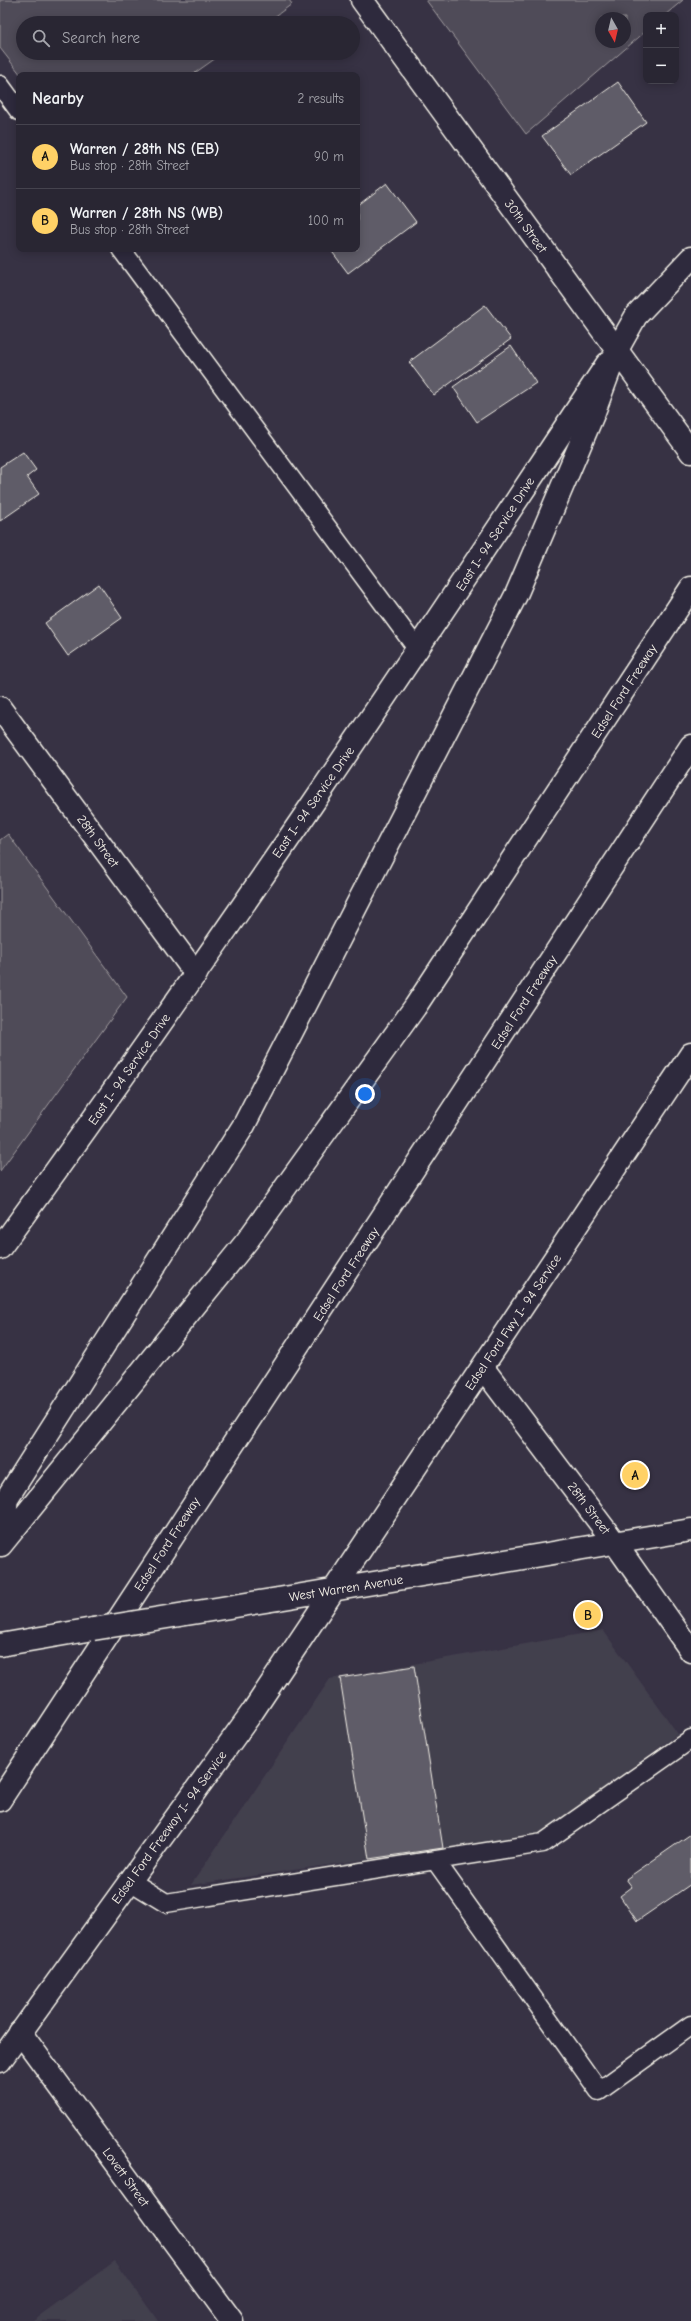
<!DOCTYPE html>
<html lang="en">
<head>
<meta charset="utf-8">
<style>
  :root { --surface:#292633; --page:#312e3b; --text:#f1f3f6; --muted:#a5a5ac; --line:#45434e; --accent:#ffd166 }
  body { margin:0; font-family:"Comic Neue",sans-serif; background:var(--page); color:var(--text) }
  .controls { position:absolute; right:12px; top:12px; display:grid; overflow:hidden; border-radius:8px; box-shadow:0 2px 10px #0003 }
  .controls button { width:36px; height:36px; display:grid; place-items:center; padding:0; border:0; border-bottom:1px solid var(--line); background:var(--surface); color:var(--text); font:20px sans-serif }
  .compass { position:absolute; left:595px; top:12px; width:36px; height:36px; border-radius:50%; background:var(--surface); box-shadow:0 2px 10px #0003; rotate:172deg }
  .you { position:absolute; left:365px; top:1094px; width:14px; height:14px; margin:-10px; border:3px solid #fff; border-radius:50%; background:#1a73e8; box-shadow:0 0 0 6px #1a73e833 }
  .badge { display:grid; place-items:center; width:26px; height:26px; border-radius:50%; background:var(--accent); color:#111; font-size:13px; font-weight:700 }
  .pin { position:absolute; translate:-50% -50%; border:2px solid #fff; box-shadow:0 1px 4px #0006 }
  .list { margin:0; padding:0; list-style:none }
  h2 { display:flex; justify-content:space-between; align-items:center; height:52px; margin:0; padding:0 16px; font-size:17px }
  h2 small { font-size:13px; font-weight:400; color:var(--muted) }
  .list li { display:grid; grid-template-columns:26px 1fr auto; gap:12px; align-items:center; box-sizing:border-box; height:64px; padding:0 16px; border-top:1px solid var(--line) }
  .list b { display:block; font-size:15px; white-space:nowrap }
  .list p { margin:0; font-size:13px; white-space:nowrap; color:var(--muted) }
  .list em { font-size:13px; font-style:normal; color:var(--muted) }
  .icon { flex:none; width:22px; height:22px; fill:none; stroke:currentColor; stroke-width:2; stroke-linecap:round; stroke-linejoin:round }
  .map { position:relative; flex:none; width:691px; height:2321px; overflow:hidden }
  .search { position:absolute; background:var(--surface); box-shadow:0 2px 10px #0003; left:16px; top:16px; width:344px; height:44px; display:flex; align-items:center; gap:10px; box-sizing:border-box; padding:0 14px; border-radius:22px; color:var(--muted); font-size:15px }
  .panel { position:absolute; background:var(--surface); box-shadow:0 2px 10px #0003; left:16px; top:72px; width:344px; height:180px; border-radius:8px }
  .map>svg:first-child { display:block }
  .built { fill:#433f4e }
  .green { fill:#504b59; stroke:#a29ea0; fill-rule:evenodd }
  .building { fill:#5f5c67; stroke:#f4f1e8 }
  .lines { fill:none; stroke-linecap:round; stroke-linejoin:round }
  .service-casing { stroke:#f4f1e8; stroke-width:21 }
  .minor-casing { stroke:#f4f1e8; stroke-width:25 }
  .primary-casing { stroke:#f4f1e8; stroke-width:25 }
  .motorway-casing { stroke:#f4f1e8; stroke-width:25 }
  .service { stroke:#2f2a3d; stroke-width:18 }
  .minor { stroke:#2f2a3d; stroke-width:22 }
  .primary { stroke:#2f2a3d; stroke-width:22 }
  .motorway { stroke:#2f2a3d; stroke-width:22 }
  .primary-bridge-casing { stroke:#f4f1e8; stroke-width:25; stroke-linecap:butt }
  .primary-bridge { stroke:#2f2a3d; stroke-width:22 }
  .labels { text-anchor:middle; dominant-baseline:central; stroke-width:3; stroke-linejoin:round; paint-order:stroke }
  .street-label { font-size:13px; fill:#f4f1e8; stroke:#2f2a3d }
</style>
</head>
<body>
<div class="map">
<svg width="691" height="2321" viewBox="0 0 691 2321">
  <rect width="100%" height="100%" fill="#373244"/>
  <filter id="ink" filterUnits="userSpaceOnUse"><feTurbulence type="fractalNoise" baseFrequency=".025" numOctaves="2"/><feDisplacementMap in="SourceGraphic" scale="8" xChannelSelector="R" yChannelSelector="G"/><feConvolveMatrix kernelMatrix="1 2 1 2 8 2 1 2 1" color-interpolation-filters="sRGB"/></filter>
  <g filter="url(#ink)">
    <path class="built" d="M603,1630L678,1734L540,1834L191,1885L330,1679Z
      M115,2261L158,2321H32Z"/>
    <path class="green" d="M0,0H289L292,4L266,23H23V53H223L192,75H21L0,48Z
      M426,0H683L665,15H646V31L526,134ZM601,18H625V42H601Z
      M8,834L127,997L0,1171V840Z"/>
    <path class="building" d="M618,82L646,122L571,175L542,136Z
      M387,183L416,222L348,273L330,249H357V206Z
      M485,305L511,339L434,395L409,362Z
      M511,346L536,383L477,422L453,387Z
      M23,452L36,470L27,477L39,494L0,521V467Z
      M99,584L122,618L68,656L45,623Z
      M414,1666L443,1848L369,1859L340,1678Z
      M691,1834V1884L637,1921L620,1896L632,1887L626,1879Z"/>
    <g class="lines">
      <defs>
        <path id="service" d="M0,85L19,111
          M121,249L418,650
          M435,1860L599,2091L691,2025
          M130,1881L166,1903L543,1843L691,1739"/>
        <path id="minor" d="M362,0L691,452
          M0,708L196,974
          M483,1368L615,1543L691,1651
          M20,2032L232,2321"/>
        <path id="primary" d="M0,1248C211,959 410,662 607,364
          M278,1599L691,1530
          M0,1645L93,1629
          M0,2061L253,1711L691,1054"/>
        <path id="motorway" d="M1,1545L7,1498L244,1125L516,595L594,412L617,350L636,316L691,258
          M1,1545L247,1241L415,1007L691,588
          M0,1800L691,746"/>
      </defs>
      <use href="#service" class="service-casing"/>
      <use href="#minor" class="minor-casing"/>
      <use href="#primary" class="primary-casing"/>
      <use href="#motorway" class="motorway-casing"/>
      <use href="#service" class="service"/>
      <use href="#minor" class="minor"/>
      <use href="#primary" class="primary"/>
      <use href="#motorway" class="motorway"/>
      <defs>
        <path id="primary-bridge" d="M93,1629L278,1599"/>
      </defs>
      <use href="#primary-bridge" class="primary-bridge-casing"/>
      <use href="#primary-bridge" class="primary-bridge"/>
    </g>
  </g>
  <g class="labels">
    <g class="street-label">
      <text transform="translate(526 226) rotate(54)">30th Street</text>
      <text transform="translate(495 534) rotate(-57)">East I- 94 Service Drive</text>
      <text transform="translate(624 691) rotate(-57)">Edsel Ford Freeway</text>
      <text transform="translate(313 802) rotate(-55)">East I- 94 Service Drive</text>
      <text transform="translate(98 841) rotate(54)">28th Street</text>
      <text transform="translate(524 1002) rotate(-57)">Edsel Ford Freeway</text>
      <text transform="translate(129 1069) rotate(-55)">East I- 94 Service Drive</text>
      <text transform="translate(346 1274) rotate(-57)">Edsel Ford Freeway</text>
      <text transform="translate(513 1322) rotate(-56)">Edsel Ford Fwy I- 94 Service</text>
      <text transform="translate(589 1508) rotate(53)">28th Street</text>
      <text transform="translate(167 1544) rotate(-57)">Edsel Ford Freeway</text>
      <text transform="translate(346 1588) rotate(-9)">West Warren Avenue</text>
      <text transform="translate(169 1827) rotate(-54)">Edsel Ford Freeway I- 94 Service</text>
      <text transform="translate(126 2177) rotate(54)">Lovett Street</text>
    </g>
  </g>
</svg>
<div class="controls">
<button>+</button>
<button>−</button>
</div>
<svg class="compass" viewBox="-18 -18 36 36"><path d="M0-13l5 13h-10z" fill="#e53935"/><path d="M0 13l5-13h-10z" fill="#a5a5ac"/></svg>
<div class="you"></div>
<div class="pin badge" style="left:635px;top:1475px">A</div>
<div class="pin badge" style="left:588px;top:1615px">B</div>
<div class="search"><svg class="icon" aria-label="search" viewBox="0 0 24 24"><circle cx="10" cy="10" r="6"/><path d="M15 15l6 6"/></svg>Search here</div>
<section class="panel">
<h2>Nearby<small>2 results</small></h2>
<ul class="list">
<li><span class="badge">A</span><div><b>Warren / 28th NS (EB)</b><p>Bus stop · 28th Street</p></div><em>90 m</em></li>
<li><span class="badge">B</span><div><b>Warren / 28th NS (WB)</b><p>Bus stop · 28th Street</p></div><em>100 m</em></li>
</ul>
</section>
</div>
</body>
</html>
